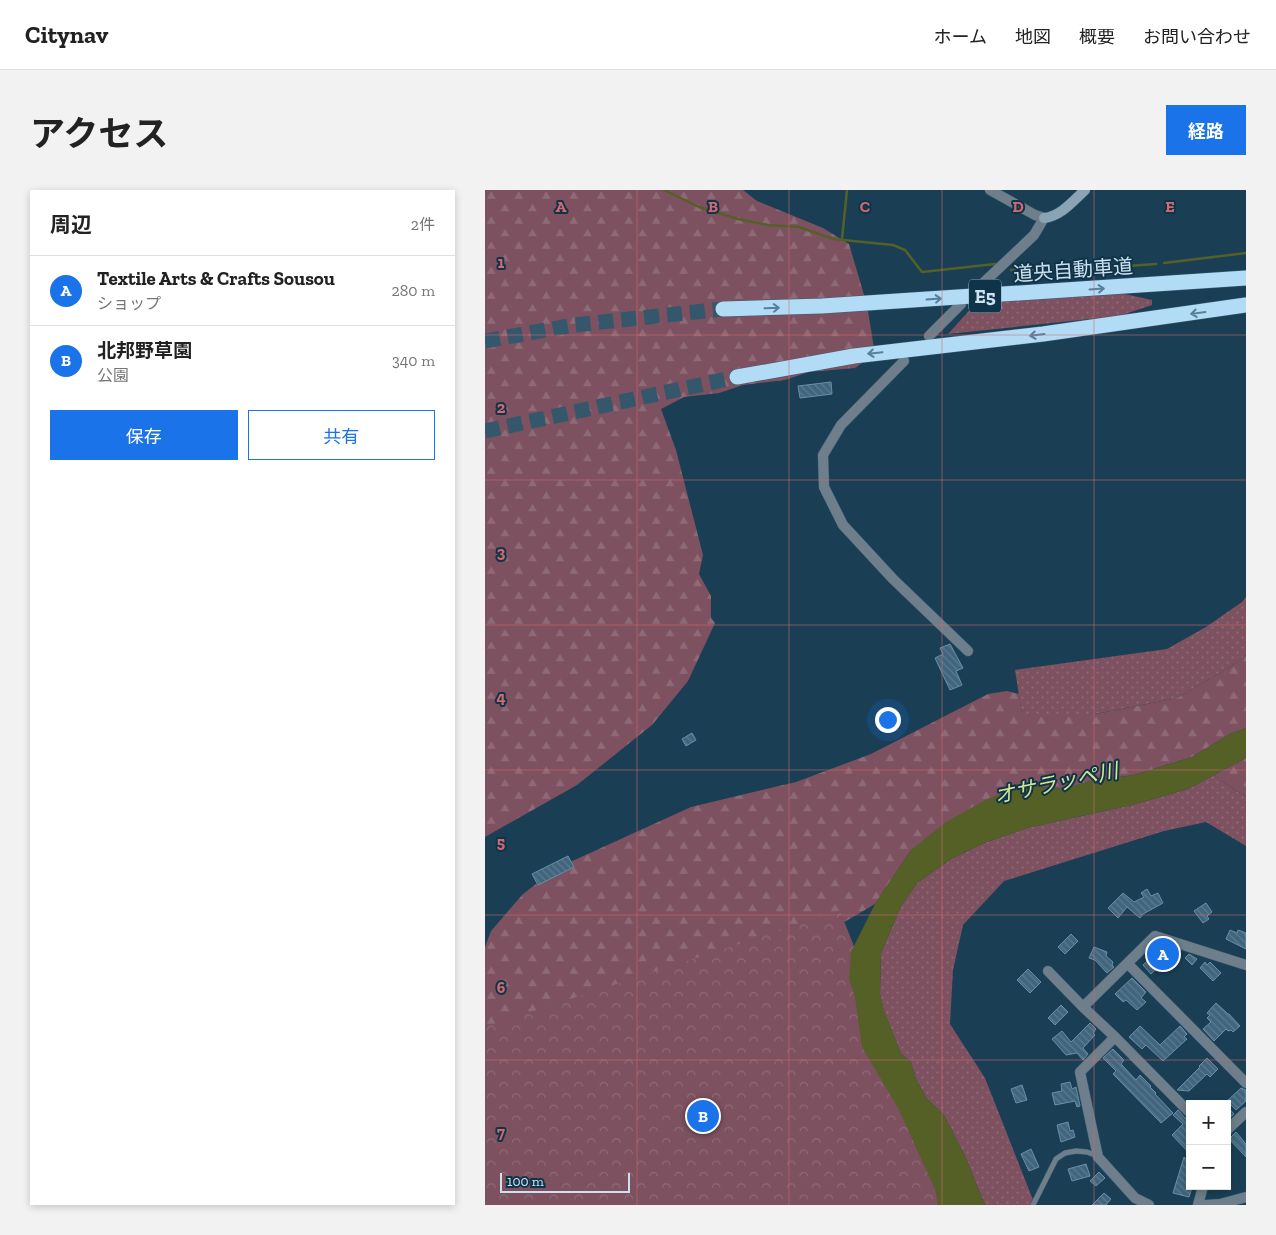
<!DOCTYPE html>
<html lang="ja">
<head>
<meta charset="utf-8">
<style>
  :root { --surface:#fff; --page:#f2f2f2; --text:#222; --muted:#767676; --line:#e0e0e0; --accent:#1a73e8 }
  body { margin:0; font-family:"Zilla Slab","Noto Sans JP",serif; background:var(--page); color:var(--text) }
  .controls { position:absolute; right:15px; bottom:15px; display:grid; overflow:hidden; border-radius:0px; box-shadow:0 2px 8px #0003 }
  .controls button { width:45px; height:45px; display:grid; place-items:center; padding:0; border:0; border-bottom:1px solid var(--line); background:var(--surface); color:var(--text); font:25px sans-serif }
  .scale { position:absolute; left:15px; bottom:12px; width:130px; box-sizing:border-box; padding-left:5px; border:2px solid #cde1ef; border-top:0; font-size:14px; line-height:18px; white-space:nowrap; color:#cde1ef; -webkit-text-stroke:4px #0f344a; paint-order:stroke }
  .you { position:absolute; left:402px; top:529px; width:18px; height:18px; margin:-12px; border:4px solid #fff; border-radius:50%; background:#1a73e8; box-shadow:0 0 0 8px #1a73e833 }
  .badge { display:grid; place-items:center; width:32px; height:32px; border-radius:50%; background:var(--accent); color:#fff; font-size:16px; font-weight:700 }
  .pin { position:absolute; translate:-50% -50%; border:2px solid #fff; box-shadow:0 1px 5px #0006 }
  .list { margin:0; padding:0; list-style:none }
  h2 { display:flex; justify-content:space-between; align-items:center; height:65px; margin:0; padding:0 20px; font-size:21px }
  h2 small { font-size:16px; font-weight:400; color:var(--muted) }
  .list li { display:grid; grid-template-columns:32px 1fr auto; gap:15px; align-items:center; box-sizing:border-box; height:70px; padding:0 20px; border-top:1px solid var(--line) }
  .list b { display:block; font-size:19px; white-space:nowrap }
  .list p { margin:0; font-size:16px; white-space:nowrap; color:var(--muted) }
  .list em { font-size:16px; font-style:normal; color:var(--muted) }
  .actions { display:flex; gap:10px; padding:15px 20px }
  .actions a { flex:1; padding:11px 0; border:1px solid var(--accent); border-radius:0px; text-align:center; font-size:18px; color:var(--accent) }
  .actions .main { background:var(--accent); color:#fff }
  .map { position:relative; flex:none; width:761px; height:1015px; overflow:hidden; border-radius:0px }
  header { display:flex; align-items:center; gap:30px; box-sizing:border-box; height:70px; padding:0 25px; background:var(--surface); border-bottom:1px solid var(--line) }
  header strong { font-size:24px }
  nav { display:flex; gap:28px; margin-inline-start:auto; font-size:18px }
  .intro { display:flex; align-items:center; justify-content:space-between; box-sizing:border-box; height:120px; padding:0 30px }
  h1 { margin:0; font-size:35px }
  .button { padding:12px 22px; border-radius:0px; background:var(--accent); color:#fff; font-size:18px; font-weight:700 }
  main { display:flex; gap:30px; padding:0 30px }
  aside { flex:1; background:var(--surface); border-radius:0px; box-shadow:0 2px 8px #0003 }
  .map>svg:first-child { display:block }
  .grass { fill:url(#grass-dots) }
  .forest { fill:url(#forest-firs) }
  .park { fill:url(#park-crowns) }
  .water { fill:#556026 }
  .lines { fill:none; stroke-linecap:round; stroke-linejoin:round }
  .stream { stroke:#556026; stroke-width:2.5 }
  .building { fill:url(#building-back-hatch); stroke:#698fa8 }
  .highway-tunnel { stroke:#35576c; stroke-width:15; stroke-dasharray:15 8; stroke-linecap:butt }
  .lane-casing { stroke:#3a5c71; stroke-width:6 }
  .street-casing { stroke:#3a5c71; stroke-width:11 }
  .secondary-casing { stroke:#3a5c71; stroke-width:11 }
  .highway-casing { stroke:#3a5c71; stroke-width:16 }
  .lane { stroke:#6e7e8a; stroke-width:5 }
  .street { stroke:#6e7e8a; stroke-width:10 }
  .secondary { stroke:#8aa4b6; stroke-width:10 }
  .highway { stroke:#b2dbf6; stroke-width:15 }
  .oneway { stroke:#587f97 }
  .grid { fill:none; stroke:#d3696e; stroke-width:1; stroke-opacity:0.55 }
  .labels { text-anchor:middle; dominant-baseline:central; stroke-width:4; stroke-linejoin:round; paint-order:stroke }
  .shield { fill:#0f344a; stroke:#94adbe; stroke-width:1 }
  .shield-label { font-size:19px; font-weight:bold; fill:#cde1ef }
  .street-label { font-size:20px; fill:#cde1ef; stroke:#0f344a }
  .water-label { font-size:21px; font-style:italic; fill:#d3e58f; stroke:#0f344a }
  .grid-label { font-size:16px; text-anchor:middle; font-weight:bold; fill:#d3696e; stroke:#0f344a; stroke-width:4; stroke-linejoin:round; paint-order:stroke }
</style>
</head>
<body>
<header>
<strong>Citynav</strong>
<nav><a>ホーム</a><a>地図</a><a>概要</a><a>お問い合わせ</a></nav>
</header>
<div class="intro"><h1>アクセス</h1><a class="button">経路</a></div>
<main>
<aside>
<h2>周辺<small>2件</small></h2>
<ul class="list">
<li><span class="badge">A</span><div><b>Textile Arts &amp; Crafts Sousou</b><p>ショップ</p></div><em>280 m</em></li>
<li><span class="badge">B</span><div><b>北邦野草園</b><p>公園</p></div><em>340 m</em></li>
</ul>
<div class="actions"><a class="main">保存</a><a>共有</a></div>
</aside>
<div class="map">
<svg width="761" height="1015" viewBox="0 0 761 1015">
  <defs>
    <pattern id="grass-dots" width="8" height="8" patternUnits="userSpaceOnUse" patternTransform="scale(1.25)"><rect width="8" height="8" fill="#7d5160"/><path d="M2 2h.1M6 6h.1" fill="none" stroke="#8e6a77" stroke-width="1.8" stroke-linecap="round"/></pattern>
    <pattern id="forest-firs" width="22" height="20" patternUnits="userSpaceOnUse" patternTransform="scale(1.25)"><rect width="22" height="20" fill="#7d5160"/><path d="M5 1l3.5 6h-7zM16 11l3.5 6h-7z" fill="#8e6a77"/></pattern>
    <pattern id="park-crowns" width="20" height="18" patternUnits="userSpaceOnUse" patternTransform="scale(1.25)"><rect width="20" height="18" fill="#7d5160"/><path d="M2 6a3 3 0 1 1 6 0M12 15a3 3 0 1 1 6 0" fill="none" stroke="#8e6a77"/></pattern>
    <pattern id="building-back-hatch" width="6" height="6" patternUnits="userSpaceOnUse" patternTransform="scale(1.25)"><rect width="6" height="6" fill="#40657d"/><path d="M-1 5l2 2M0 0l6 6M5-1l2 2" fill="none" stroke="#5a7b90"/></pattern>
  </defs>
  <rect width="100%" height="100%" fill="#1a3f55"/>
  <path class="grass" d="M635,103L667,110V115L634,126L463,144L492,112Z
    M761,407V465L748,475L692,508L610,524H537L530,480L682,459L721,437L757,412Z
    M729,585L751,601L761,606V656L721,632L679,641L519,691L478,735L468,780L465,834L500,888L550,1015H500L480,966L459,925L442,909L431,889L426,872L416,864L399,821L395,804L396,763L416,716L432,693L466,669L499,653L542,638L647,615L703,599Z"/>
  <path class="forest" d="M0,0H258L272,11L338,38L364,54L382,115L390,164L370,178L324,182L300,190L258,195L234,203L199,207L176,219L191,260L218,365L214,384L226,406V428L230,433L203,491L167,535L92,595L0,647Z
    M761,465V538L745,544L707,567L649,585L610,590L578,599L541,595L426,660L390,714L283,777L0,915V757L6,741L38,704L72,678L206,617L311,592L386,564L503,504L522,501L534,504L537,524H611L692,508L748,475Z
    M761,568V606L751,601L729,585Z"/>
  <path class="park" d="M355,721L472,1015H0V837Z"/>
  <path class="water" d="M761,538V568L703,599L647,615L542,638L499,653L466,669L432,693L416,716L396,763L395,804L399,820L416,864L426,872L431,889L442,909L459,925L480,966L500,1015H453L450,999L413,918L377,857L370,807L364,789L366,762L390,714L426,660L461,632L502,609L541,595L578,599L610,590L649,585L707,567L745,544Z"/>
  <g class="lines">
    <path class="stream" d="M179,0L214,17L253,29L283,35L314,37L348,49L408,55L420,60L437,82L510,74
      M357,49L362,0
      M679,73L761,63
      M526,80L569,81L671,74"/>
  </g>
  <path class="building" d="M346,192L347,204L315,208L313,196Z
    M465,454L478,478L471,481L477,495L465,500L450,468L458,464L455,458Z
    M207,543L211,550L201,556L197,549Z
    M83,666L89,677L53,695L47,684Z
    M662,699L666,706L673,703L678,713L658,724L655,728L642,717L633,728L623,718L638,703L649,712L659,707L656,703Z
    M721,713L727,722L722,726L724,729L718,733L709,721Z
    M745,740L752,743L753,740L761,743V759L741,749Z
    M586,744L593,751L580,764L573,757Z
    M609,757L622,762L621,766L628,772L627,775L629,777L622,783L610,770L604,768Z
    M676,758L684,767L666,784L658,775Z
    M704,764L712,769L707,775L700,768Z
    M720,772L722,775L725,772L736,783L728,791L715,778Z
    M543,779L556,792L545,803L532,790Z
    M647,788L661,802L656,808L661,812L652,820L641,810L638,812L630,804Z
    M731,813L743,824H744L755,836L748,842L746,840L743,841L741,839L729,851L718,839L726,832L722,828L725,825L722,823Z
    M576,815L583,822L570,835L563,828Z
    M605,833L611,839L608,843L610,845L598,858L603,864L598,870L592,863L581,865L567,849L577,841L586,852Z
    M655,836L675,855L695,836L702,844L699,847L702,849L678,871L661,855L657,859L644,847Z
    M628,859L639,870L636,874L651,890L655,885L666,896L665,897L671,903L670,904L688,923L676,933L628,884L631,881L618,868Z
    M722,868L733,879L725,887L722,884L704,901L692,900L715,877L714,876Z
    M585,892L587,899L591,897L595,916L592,917L590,911L570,915L567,903L577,901L576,894Z
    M537,895L542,910L531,913L526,899Z
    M756,898L761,900V911L751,920L742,911Z
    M742,916L749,924L742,930Z
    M693,920L700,928L705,930V964L687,945L698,934L688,925Z
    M583,932L585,941L588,940L590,947L576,952L572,935Z
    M751,942L761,954V967L744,949Z
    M546,959L554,977L544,981L536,964Z
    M699,967L705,973V996L707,997L704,1007L688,1003Z
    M601,974L605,986L587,991L583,979Z
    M614,982L620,988L611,996L605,991Z
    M619,1003L626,1009L621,1015H607Z"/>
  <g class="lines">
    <path class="highway-tunnel" d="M0,151L89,135L238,119
      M0,241L252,187"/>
    <defs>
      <path id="lane" d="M548,1015L571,969L580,963L591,961L602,962L613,966"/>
      <path id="street" d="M493,98L549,45L559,28L550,25L505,0
        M444,146L476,114
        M419,171L356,235L338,265L339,297L358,335L408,389L483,461
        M643,774L761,893
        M563,781L598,817L630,847L705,923
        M598,817L670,746L761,775
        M630,847L595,882L613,967L650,1008L664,1015
        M742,940L761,922
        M713,1015L718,996
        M721,1015L735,1014L761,1007"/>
      <path id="secondary" d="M559,28C576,26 587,12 600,0"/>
      <path id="highway" d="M238,119L337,116L761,88
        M252,187L369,166L558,144L761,115"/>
    </defs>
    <use href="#lane" class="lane-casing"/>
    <use href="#street" class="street-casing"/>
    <use href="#secondary" class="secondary-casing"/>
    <use href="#highway" class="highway-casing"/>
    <use href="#lane" class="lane"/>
    <use href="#street" class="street"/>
    <use href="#secondary" class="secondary"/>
    <use href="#highway" class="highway"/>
  </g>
  <defs><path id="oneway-shaft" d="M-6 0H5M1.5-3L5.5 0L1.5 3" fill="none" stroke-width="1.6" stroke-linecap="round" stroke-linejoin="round" transform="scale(1.25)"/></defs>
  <g class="oneway">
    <use href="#oneway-shaft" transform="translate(612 99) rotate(-4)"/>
    <use href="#oneway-shaft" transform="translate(449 109) rotate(-4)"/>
    <use href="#oneway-shaft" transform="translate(287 118) rotate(-2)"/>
    <use href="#oneway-shaft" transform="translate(713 123) rotate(172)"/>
    <use href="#oneway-shaft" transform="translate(552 145) rotate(173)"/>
    <use href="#oneway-shaft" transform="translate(390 163) rotate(174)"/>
  </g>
  <path class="grid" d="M152,0V1015M304,0V1015M457,0V1015M609,0V1015M0,145H761M0,290H761M0,435H761M0,580H761M0,725H761M0,870H761"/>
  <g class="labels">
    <rect class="shield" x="484" y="89.5" width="32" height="33" rx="4"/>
    <g class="shield-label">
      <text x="500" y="106">E5</text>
    </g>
    <g class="street-label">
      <text transform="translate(588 80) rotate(-4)">道央自動車道</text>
    </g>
    <g class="water-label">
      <text transform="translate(571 593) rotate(-12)">オサラッペ川</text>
    </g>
  </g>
  <g class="grid-label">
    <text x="76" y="22">A</text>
    <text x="228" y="22">B</text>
    <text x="380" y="22">C</text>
    <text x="533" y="22">D</text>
    <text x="685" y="22">E</text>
    <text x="16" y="78">1</text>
    <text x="16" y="223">2</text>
    <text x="16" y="368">3</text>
    <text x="16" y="513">4</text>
    <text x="16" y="658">5</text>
    <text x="16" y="803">6</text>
    <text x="16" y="948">7</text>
  </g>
</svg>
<div class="controls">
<button>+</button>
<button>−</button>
</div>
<div class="scale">100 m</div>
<div class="you"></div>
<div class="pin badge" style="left:678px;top:764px">A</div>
<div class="pin badge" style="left:218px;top:926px">B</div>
</div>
</main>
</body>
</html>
